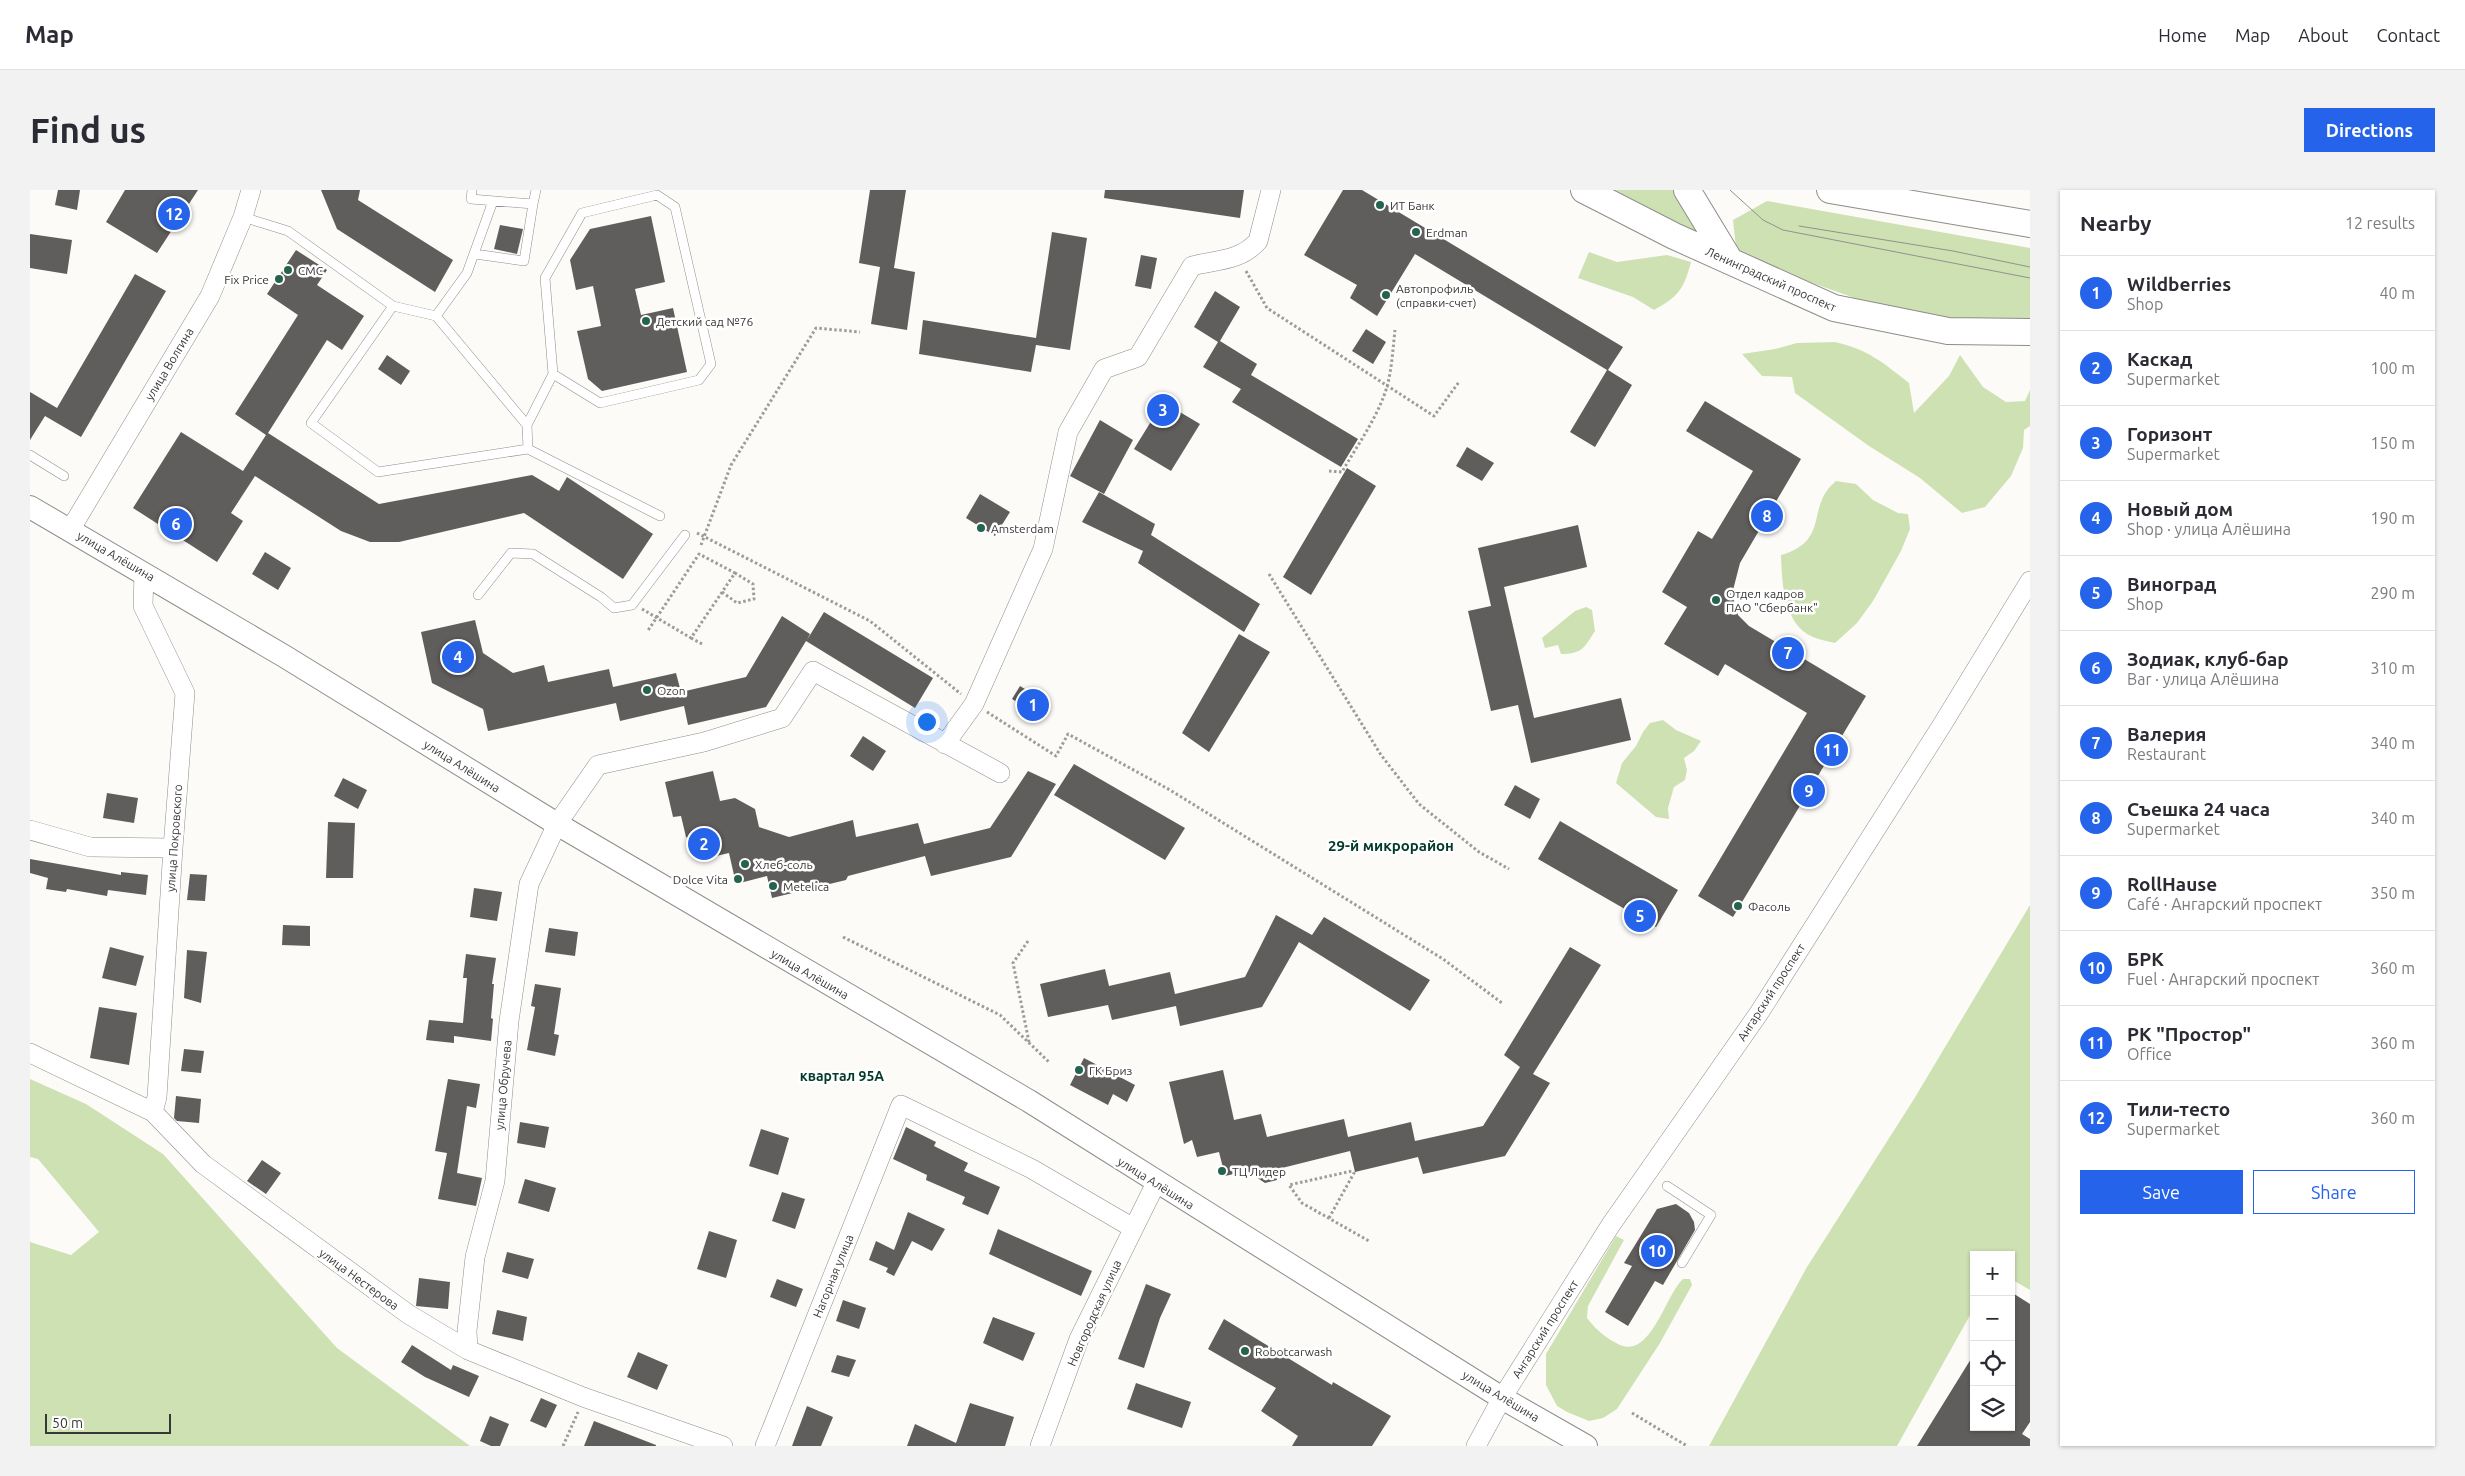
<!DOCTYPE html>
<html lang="en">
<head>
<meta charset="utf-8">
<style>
  :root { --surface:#fff; --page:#f2f2f3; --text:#2b2b33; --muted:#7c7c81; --line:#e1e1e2; --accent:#2563eb }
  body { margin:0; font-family:Ubuntu,sans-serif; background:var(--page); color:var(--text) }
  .controls { position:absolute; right:15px; bottom:15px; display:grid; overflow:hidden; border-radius:0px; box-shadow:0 1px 4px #0004 }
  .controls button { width:45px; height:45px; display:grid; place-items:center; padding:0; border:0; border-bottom:1px solid var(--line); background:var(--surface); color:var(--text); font:25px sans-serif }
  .scale { position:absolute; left:15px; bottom:12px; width:126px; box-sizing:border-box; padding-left:5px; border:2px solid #393837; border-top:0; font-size:14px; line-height:18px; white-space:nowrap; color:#393837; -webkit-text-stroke:4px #fff; paint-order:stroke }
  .you { position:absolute; left:896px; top:531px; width:18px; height:18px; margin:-12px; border:4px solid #fff; border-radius:50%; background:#1a73e8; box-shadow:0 0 0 8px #1a73e833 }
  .badge { display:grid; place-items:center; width:32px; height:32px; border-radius:50%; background:var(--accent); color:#fff; font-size:16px; font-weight:700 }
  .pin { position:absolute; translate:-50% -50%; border:2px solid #fff; box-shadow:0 1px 5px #0006 }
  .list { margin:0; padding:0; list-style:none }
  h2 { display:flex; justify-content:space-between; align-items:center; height:65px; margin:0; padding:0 20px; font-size:21px }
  h2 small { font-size:16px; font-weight:400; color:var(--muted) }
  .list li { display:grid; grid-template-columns:32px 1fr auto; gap:15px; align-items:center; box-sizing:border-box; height:75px; padding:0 20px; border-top:1px solid var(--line) }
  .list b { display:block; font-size:19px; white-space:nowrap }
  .list p { margin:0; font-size:16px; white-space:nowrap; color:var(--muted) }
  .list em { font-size:16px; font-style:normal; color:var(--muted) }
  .actions { display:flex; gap:10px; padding:15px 20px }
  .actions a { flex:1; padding:11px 0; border:1px solid var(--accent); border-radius:0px; text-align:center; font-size:18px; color:var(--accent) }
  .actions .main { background:var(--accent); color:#fff }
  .icon { flex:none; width:28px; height:28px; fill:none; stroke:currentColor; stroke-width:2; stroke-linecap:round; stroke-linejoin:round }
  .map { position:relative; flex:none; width:2000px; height:1256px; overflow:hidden; border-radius:0px }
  header { display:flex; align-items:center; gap:30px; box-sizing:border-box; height:70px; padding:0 25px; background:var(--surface); border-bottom:1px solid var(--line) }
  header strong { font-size:24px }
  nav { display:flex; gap:28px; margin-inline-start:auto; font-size:18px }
  .intro { display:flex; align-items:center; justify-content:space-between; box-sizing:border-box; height:120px; padding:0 30px }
  h1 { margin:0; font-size:35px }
  .button { padding:12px 22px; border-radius:0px; background:var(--accent); color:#fff; font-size:18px; font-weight:700 }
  main { display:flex; gap:30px; padding:0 30px }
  aside { flex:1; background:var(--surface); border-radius:0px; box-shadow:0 1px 4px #0004 }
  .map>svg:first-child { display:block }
  .green { fill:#cee1b2 }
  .building { fill:#605e5c }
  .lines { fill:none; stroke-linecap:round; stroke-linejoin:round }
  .service-casing { stroke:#8f8d8b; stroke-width:10 }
  .minor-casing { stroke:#8f8d8b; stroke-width:20 }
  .tertiary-casing { stroke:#8f8d8b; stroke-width:24 }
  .secondary-casing { stroke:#8f8d8b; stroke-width:28 }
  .path { stroke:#9e9c9a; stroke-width:3; stroke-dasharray:2.5 2.5; stroke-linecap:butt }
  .service { stroke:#fff; stroke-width:9 }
  .minor { stroke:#fff; stroke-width:19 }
  .tertiary { stroke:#fff; stroke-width:22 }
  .secondary { stroke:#fff; stroke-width:26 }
  .tram { stroke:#92918f; stroke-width:1 }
  .poi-dot { fill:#24634f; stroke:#fff; stroke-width:2 }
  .labels { text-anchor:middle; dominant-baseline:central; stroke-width:5; stroke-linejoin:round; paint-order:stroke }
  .poi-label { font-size:12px; fill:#393837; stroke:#fff; text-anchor:start }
  .street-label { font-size:12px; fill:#393837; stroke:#fff }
  .neighbourhood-label { font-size:14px; font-weight:bold; fill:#033a2b; stroke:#fff }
  .quarter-label { font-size:15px; font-weight:bold; fill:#033a2b; stroke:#fff }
</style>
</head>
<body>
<header>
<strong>Map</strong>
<nav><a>Home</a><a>Map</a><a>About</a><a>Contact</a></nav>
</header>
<div class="intro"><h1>Find us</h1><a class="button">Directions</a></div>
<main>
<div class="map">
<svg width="2000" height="1256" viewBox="0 0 2000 1256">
  <rect width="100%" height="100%" fill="#fdfbf8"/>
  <path class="green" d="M1575,0H1645L1678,52Z
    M1737,11L2000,58V133L1944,132L1833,111L1707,66L1703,30Z
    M1559,62L1587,72L1637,65L1661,72C1654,99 1648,107 1624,120L1603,107L1548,88Z
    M1805,152C1837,159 1854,173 1879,193L1884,223L1919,186L1930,165L1953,197L1976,212L1995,211L2000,200V236L1994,240L1993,258L1981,286L1955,317L1932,323L1890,288L1839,256L1765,203L1762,187L1732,186L1712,164L1745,159L1767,153Z
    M1806,291L1826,294L1843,310L1868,323L1878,324L1880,339L1871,361L1843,411L1827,433L1805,453C1798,451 1790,450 1783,447C1753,434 1752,393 1751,365C1801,351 1775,316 1806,291Z
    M1556,417L1562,420L1565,441C1554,458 1552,464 1531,464L1528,455L1515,458L1512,448L1545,421Z
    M1633,530L1646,540L1671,551L1664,561L1654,568L1657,580L1655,590L1644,597L1638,618L1639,629L1626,627L1586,593L1592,573L1606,556L1613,542L1620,533Z
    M2000,715V1100L1981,1089V1065H1944V1118L1867,1256H1679L1777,1077L1884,909Z
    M0,889L56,914L133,964L307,1158L440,1256H0V1052L41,1065L69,1042L8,969L0,967Z
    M1586,1046L1594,1050L1558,1116L1557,1128C1566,1140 1577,1149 1590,1155C1621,1168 1635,1106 1653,1089H1660L1662,1095L1630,1153L1587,1219L1573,1228L1559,1231L1537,1222L1527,1216L1516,1195V1164Z"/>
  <path class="building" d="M28,0H50L47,20L25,15Z
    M95,0H168L127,63L76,32Z
    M291,0H330L328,10L423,70L405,102L307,39Z
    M840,0H876L864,78L885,82L877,140L841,134L850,77L829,73Z
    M1075,0H1214L1210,28L1074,8Z
    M1313,0H1332L1593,157L1578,180L1602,195L1565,257L1540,242L1577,180L1385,64L1347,126L1320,108L1327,95L1274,65Z
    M621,26L635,92L605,99L611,125L643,118L657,182L572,201L558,189L547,141L571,136L563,96L546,100L540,70L560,39Z
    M470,35L493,39L487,64L464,59Z
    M1022,42L1057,48L1040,160L1006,155L1001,182L889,164L893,130L1006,148Z
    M0,44L42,50L37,84L0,78Z
    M266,60L297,80L287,95L334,126L312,160L297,150L238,243L349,314L502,285L529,301L537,287L623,344L593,389L494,323L369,352H340L311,341L225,286L201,323L213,331L187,372L103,318L151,242L213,281L236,245L205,224L268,125L237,104Z
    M1111,65L1127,68L1121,99L1105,96Z
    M105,84L136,101L51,247L15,226L0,250V202L27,218Z
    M1185,101L1210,117L1190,151L1227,174L1221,185L1328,249L1311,277L1202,212L1211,199L1173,177L1188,152L1164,137Z
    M1336,139L1356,152L1343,174L1322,161Z
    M357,165L380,181L371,195L348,179Z
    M1675,211L1771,269L1710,373L1702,404L1708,425L1719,436L1836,506L1703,727L1668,706L1777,523L1695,474L1688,486L1634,454L1657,417L1632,402L1668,341L1682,349L1723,281L1656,241Z
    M1133,212L1170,234L1141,281L1104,259Z
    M1070,230L1103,250L1074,304L1040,286Z
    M1437,257L1464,273L1452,291L1426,276Z
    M1317,278L1346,296L1281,405L1253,387Z
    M1069,302L1125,334L1121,345L1230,414L1214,442L1108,373L1113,361L1052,332Z
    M950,304L980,322L965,346L936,328Z
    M1548,335L1557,377L1474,397L1504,528L1591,508L1601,550L1501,573L1488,515L1461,521L1438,421L1461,416L1448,358Z
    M235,362L261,378L248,400L222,384Z
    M794,422L903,488L885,518L776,451L736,517L658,535L654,516L590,531L586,513L458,541L453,519L402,493L391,442L445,430L453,463L483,483L514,475L518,492L579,479L583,497L646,483L651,502L716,487L752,426L780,444L777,450Z
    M1209,444L1240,462L1179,562L1152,543Z
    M990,496L1006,506L998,519L982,509Z
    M833,546L856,561L843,581L820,566Z
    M1044,574L1155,638L1135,670L1024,605Z
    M683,581L690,611L705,608L725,619L729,637L759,647L823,630L826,647L888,633L894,654L960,638L998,581L1026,594L981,667L901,686L895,666L818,686L816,690L742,708L737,686L706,694L699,663L686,666L656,647L651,626L643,627L635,592Z
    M313,588L337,600L328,619L304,606Z
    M1485,595L1510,609L1500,629L1474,615Z
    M77,603L108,608L104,633L73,628Z
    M1530,631L1648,700L1626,737L1508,669Z
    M298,632L325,633L323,688H296Z
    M0,669L91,685V682L118,685L116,705L78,700L77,706L37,699L36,702L16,699L18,688L0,683Z
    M160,684L177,685L175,711L157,710Z
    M444,698L472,702L467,731L440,727Z
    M1246,725L1282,745L1294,727L1400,790L1380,821L1269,752L1232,817L1150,836L1146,816L1082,830L1078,815L1018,827L1010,794L1075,779L1079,796L1140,782L1145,804L1215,787Z
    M253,735L280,736V756L252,755Z
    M519,738L548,742L545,766L515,762Z
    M80,757L114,766L106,796L72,788Z
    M1540,757L1571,775L1503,884L1520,893L1475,966L1393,984L1388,967L1325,982L1320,961L1244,980L1247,990L1235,993L1217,981L1195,986L1189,962L1167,967L1162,950L1154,954L1139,892L1193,880L1204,930L1231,924L1237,947L1314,929L1318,947L1381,932L1385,951L1453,936L1490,877L1474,865Z
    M157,760L177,762L171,813L154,808Z
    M436,764L466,768L462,794H464L461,828L463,829L461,851L424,846V853L396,850L399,830L433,833L437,788H433Z
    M505,794L531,798L524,844L529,845L525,866L497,860L505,817L501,816Z
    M69,817L107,823L99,875L60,868Z
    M154,859L174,861L171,883L151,881Z
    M1054,868L1105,895L1097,912L1083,904L1078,915L1040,895Z
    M418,889L450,894L446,918L437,916L427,983L452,988L446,1016L408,1009L417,963L405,961Z
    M146,906L171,909L169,933L147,931L144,928Z
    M490,932L519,937L515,958L487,953Z
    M876,937L906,952L904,956L938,973L934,981L970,997L958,1025L932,1014L935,1007L896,990L897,985L863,969Z
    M731,939L759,948L748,985L719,976Z
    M232,970L251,983L236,1004L217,991Z
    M495,989L526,998L519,1022L488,1013Z
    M752,1002L775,1009L765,1039L742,1031Z
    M1646,1014L1659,1023L1664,1032L1665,1040L1633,1095L1625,1091L1598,1136L1575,1122L1602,1076L1594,1073L1627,1019Z
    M878,1022L915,1039L902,1061L882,1051L864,1086L856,1082L858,1078L839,1070L846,1051L864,1060Z
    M968,1039L1062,1081L1051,1106L959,1064Z
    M679,1041L707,1050L696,1088L667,1079Z
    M477,1062L504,1069L498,1089L472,1082Z
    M389,1088L420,1092L418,1119L386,1116Z
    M747,1089L773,1099L766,1117L740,1107Z
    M1116,1094L1141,1104L1130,1128L1114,1178L1088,1169Z
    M1981,1102L2000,1114V1232L1992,1244L2000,1249V1256H1887L1944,1164V1237H1981Z
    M813,1110L836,1118L829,1139L806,1131Z
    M467,1120L497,1127L493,1151L462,1144Z
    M963,1127L1005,1143L993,1171L953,1153Z
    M1194,1129L1302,1195L1303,1192L1361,1226L1342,1256H1262L1268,1246L1231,1221L1246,1198L1178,1159Z
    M382,1155L421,1180L423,1175L449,1186L439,1207L395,1187L371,1172Z
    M608,1162L638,1175L627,1200L597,1187Z
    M807,1165L826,1170L819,1187L801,1182Z
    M1106,1193L1161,1212L1152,1238L1097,1219Z
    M511,1208L527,1215L516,1238L500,1231Z
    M940,1213L984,1227L975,1256H877L885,1234L926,1253Z
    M777,1216L803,1227L791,1256H762Z
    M460,1226L479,1234L470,1256H461L450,1251Z
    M564,1231L626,1255V1256H554Z"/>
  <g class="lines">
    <defs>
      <path id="service" d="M442,0L441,9L503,14L506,0
        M213,27L258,41L363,116L281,233L348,282L498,259L630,326
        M445,64L494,71L503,14
        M363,116L406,126L437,83L463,11
        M406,126L497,235L498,259
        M497,235L523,184L570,213L669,190L681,174L645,17L627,5L552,23L515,88L523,184
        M0,265L34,286
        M448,405L481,363L503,364L571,407L584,418L602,415L655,345
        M1637,996L1681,1025L1652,1073"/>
      <path id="minor" d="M40,340L180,106L213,27L221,0
        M114,383L113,416L155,503L143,658L127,907L123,922
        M915,554L944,514L1013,359L1038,242L1074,179L1108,167L1162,76C1186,70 1211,71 1228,51L1241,0
        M0,640L60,657L143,658
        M0,863L123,922L173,974L378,1124L438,1160L553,1207L693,1256
        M438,1160L437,1141L445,1067L465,991L479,831L499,694L527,634L568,575L674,552L752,528L783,481L970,583
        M735,1256L871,915L1002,979L1103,1038
        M1010,1256L1049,1149L1126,993
        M1446,1256L1472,1208L1580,1036L1729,823L1912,535L2000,391"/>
      <path id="tertiary" d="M0,317L254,466L527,634L999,911L1472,1208L1556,1256"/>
      <path id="secondary" d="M1554,0L1644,46L1804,118L1918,141L2000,142
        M1657,0L1700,71
        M1800,0L2000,34"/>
    </defs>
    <use href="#service" class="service-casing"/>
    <use href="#minor" class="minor-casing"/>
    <use href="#tertiary" class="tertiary-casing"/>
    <use href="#secondary" class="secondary-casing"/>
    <path class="path" d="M1216,81L1237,118L1404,226L1429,192
      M1299,281L1312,282C1328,254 1350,224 1358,193C1362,176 1363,158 1365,140
      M667,343L840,431L931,504
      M671,355L701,275L786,138L830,142
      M1239,384L1351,565L1389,614L1449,662L1479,679
      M692,402L707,413L724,409L723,394L705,383
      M612,419L661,448L705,383L669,364L617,442
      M661,448L674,455
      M957,522L1026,566L1038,544L1140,600L1413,769L1472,813
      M813,747L970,825L1020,873
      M998,751L983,773L999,852
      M1299,1028L1324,983L1322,981L1259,995L1272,1013L1339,1051
      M1602,1223L1657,1256
      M533,1256L548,1222"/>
    <use href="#service" class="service"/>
    <use href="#minor" class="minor"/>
    <use href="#tertiary" class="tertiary"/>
    <use href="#secondary" class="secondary"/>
    <path class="tram" d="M1700,0L1733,30L1753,40L2000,88
      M1769,36L1923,61L2000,77"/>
  </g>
  <g class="poi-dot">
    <circle cx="1350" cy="15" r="5"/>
    <circle cx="1386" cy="42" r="5"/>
    <circle cx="258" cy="80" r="5"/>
    <circle cx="249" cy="89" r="5"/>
    <circle cx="1356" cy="105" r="5"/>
    <circle cx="616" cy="131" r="5"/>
    <circle cx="951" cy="338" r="5"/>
    <circle cx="1686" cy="410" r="5"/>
    <circle cx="617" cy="500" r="5"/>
    <circle cx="715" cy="674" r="5"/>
    <circle cx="708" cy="689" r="5"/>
    <circle cx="743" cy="696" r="5"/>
    <circle cx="1708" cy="716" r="5"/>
    <circle cx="1049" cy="880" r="5"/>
    <circle cx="1192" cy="981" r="5"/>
    <circle cx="1215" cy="1161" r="5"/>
  </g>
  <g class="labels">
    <g class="poi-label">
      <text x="1360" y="15">ИТ Банк</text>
      <text x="1396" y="42">Erdman</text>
      <text x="268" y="80">СМС</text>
      <text x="239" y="89" text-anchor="end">Fix Price</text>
      <text x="1366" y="98">Автопрофиль<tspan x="1366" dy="14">(справки-счет)</tspan></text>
      <text x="626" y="131">Детский сад №76</text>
      <text x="961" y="338">Amsterdam</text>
      <text x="1696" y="403">Отдел кадров<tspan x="1696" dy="14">ПАО "Сбербанк"</tspan></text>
      <text x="627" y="500">Ozon</text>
      <text x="725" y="674">Хлеб-соль</text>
      <text x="698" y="689" text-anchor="end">Dolce Vita</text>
      <text x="753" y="696">Metelica</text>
      <text x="1718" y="716">Фасоль</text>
      <text x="1059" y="880">ГК Бриз</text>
      <text x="1202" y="981">ТЦ Лидер</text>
      <text x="1225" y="1161">Robotcarwash</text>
    </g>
    <g class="street-label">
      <text transform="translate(1741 89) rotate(24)">Ленинградский проспект</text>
      <text transform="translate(139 174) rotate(-59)">улица Волгина</text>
      <text transform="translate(86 366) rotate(30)">улица Алёшина</text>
      <text transform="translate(432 576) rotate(32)">улица Алёшина</text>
      <text transform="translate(144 648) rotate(-86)">улица Покровского</text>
      <text transform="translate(780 784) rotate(30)">улица Алёшина</text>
      <text transform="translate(1741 802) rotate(-57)">Ангарский проспект</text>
      <text transform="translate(473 895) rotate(-85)">улица Обручева</text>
      <text transform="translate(1126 993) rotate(32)">улица Алёшина</text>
      <text transform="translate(803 1086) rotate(-68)">Нагорная улица</text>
      <text transform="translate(329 1089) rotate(36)">улица Нестерова</text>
      <text transform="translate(1064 1123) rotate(-66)">Новгородская улица</text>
      <text transform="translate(1515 1139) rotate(-58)">Ангарский проспект</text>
      <text transform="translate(1471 1206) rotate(31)">улица Алёшина</text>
    </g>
    <g class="neighbourhood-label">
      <text x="812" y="886">квартал 95А</text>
    </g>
    <g class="quarter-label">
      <text x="1361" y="655">29-й микрорайон</text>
    </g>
  </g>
</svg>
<div class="controls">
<button>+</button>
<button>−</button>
<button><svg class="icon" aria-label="locate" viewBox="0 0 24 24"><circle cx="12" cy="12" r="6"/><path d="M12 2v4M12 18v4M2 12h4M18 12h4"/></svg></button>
<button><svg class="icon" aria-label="layers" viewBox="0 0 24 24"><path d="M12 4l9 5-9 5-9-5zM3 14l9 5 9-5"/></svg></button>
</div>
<div class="scale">50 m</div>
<div class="you"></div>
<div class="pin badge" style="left:1003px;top:515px">1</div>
<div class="pin badge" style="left:674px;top:654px">2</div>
<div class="pin badge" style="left:1133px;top:220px">3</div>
<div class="pin badge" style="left:428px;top:467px">4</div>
<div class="pin badge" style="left:1610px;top:726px">5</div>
<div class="pin badge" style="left:146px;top:334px">6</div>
<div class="pin badge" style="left:1758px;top:463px">7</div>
<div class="pin badge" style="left:1737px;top:326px">8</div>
<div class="pin badge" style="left:1779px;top:601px">9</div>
<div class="pin badge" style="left:1627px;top:1061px">10</div>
<div class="pin badge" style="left:1802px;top:560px">11</div>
<div class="pin badge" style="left:144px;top:24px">12</div>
</div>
<aside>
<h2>Nearby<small>12 results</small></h2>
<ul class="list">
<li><span class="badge">1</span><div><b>Wildberries</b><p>Shop</p></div><em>40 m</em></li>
<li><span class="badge">2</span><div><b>Каскад</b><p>Supermarket</p></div><em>100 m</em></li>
<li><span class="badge">3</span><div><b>Горизонт</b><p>Supermarket</p></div><em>150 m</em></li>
<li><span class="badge">4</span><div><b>Новый дом</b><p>Shop · улица Алёшина</p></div><em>190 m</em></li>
<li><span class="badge">5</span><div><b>Виноград</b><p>Shop</p></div><em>290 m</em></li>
<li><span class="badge">6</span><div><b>Зодиак, клуб-бар</b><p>Bar · улица Алёшина</p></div><em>310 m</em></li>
<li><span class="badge">7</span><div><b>Валерия</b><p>Restaurant</p></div><em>340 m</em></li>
<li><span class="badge">8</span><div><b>Съешка 24 часа</b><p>Supermarket</p></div><em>340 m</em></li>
<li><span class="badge">9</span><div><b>RollHause</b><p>Café · Ангарский проспект</p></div><em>350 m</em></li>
<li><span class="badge">10</span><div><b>БРК</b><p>Fuel · Ангарский проспект</p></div><em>360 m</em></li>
<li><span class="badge">11</span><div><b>РК &quot;Простор&quot;</b><p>Office</p></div><em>360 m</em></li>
<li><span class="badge">12</span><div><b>Тили-тесто</b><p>Supermarket</p></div><em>360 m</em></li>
</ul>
<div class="actions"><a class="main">Save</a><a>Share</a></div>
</aside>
</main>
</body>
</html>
